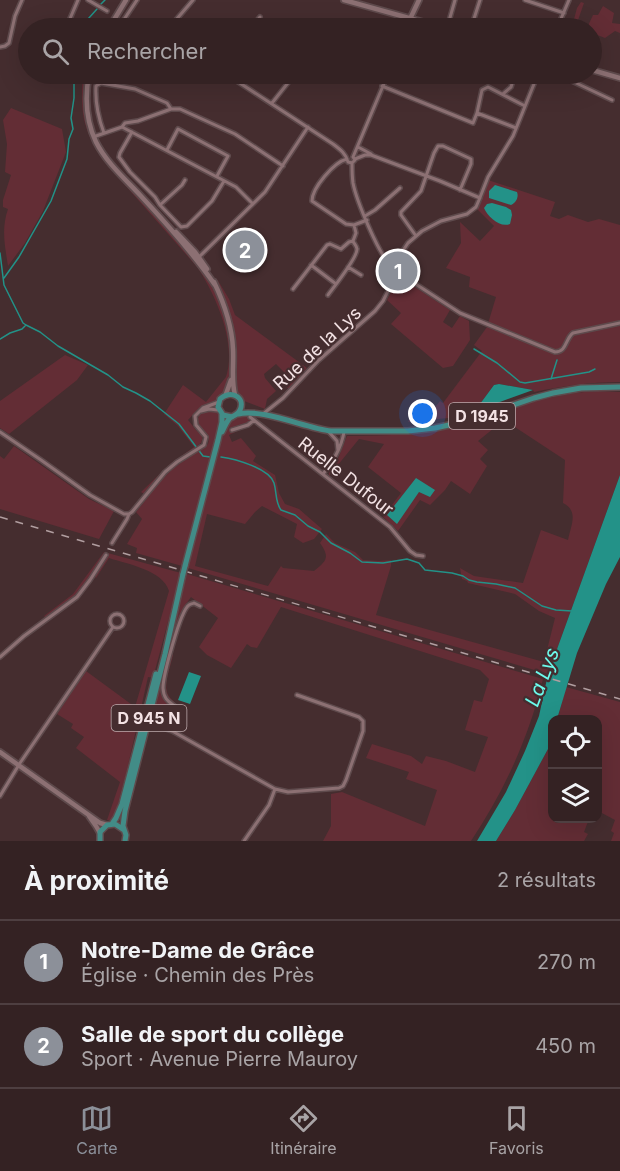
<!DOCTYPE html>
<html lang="fr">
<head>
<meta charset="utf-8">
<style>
  :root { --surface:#342223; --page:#3c2a2b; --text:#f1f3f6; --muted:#a9a4a6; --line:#4e3f41; --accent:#8c9099 }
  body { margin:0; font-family:Inter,sans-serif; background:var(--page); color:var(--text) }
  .controls { position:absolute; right:18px; bottom:18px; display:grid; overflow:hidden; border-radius:12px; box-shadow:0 6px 24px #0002 }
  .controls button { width:54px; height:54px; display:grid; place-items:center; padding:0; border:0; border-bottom:2px solid var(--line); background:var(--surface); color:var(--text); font:30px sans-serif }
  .you { position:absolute; left:423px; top:414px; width:21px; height:21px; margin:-15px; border:4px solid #fff; border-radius:50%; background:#1a73e8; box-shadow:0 0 0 9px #1a73e833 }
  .badge { display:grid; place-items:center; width:39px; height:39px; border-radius:50%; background:var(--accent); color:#fff; font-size:20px; font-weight:700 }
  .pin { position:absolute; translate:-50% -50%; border:3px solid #fff; box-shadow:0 2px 6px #0006 }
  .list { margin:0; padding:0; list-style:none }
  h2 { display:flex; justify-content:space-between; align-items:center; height:78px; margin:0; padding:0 24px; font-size:26px }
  h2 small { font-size:20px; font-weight:400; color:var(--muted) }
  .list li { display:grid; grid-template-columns:39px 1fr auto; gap:18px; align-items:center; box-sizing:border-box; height:84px; padding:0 24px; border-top:2px solid var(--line) }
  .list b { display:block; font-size:22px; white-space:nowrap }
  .list p { margin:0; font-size:20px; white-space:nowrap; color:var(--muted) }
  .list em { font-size:20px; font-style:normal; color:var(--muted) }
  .icon { flex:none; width:33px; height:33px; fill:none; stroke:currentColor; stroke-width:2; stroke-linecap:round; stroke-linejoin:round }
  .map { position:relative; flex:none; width:620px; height:841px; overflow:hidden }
  .search { position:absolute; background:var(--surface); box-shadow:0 6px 24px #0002; left:18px; right:18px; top:18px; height:66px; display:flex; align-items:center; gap:15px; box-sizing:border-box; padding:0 21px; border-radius:33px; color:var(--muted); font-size:22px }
  .sheet { height:246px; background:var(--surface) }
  nav { display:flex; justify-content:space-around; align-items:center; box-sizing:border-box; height:84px; border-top:2px solid var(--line); background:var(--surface); font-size:16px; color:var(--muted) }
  nav a { display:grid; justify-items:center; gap:3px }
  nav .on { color:var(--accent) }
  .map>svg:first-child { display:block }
  .green { fill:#632d35 }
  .water { fill:#239288 }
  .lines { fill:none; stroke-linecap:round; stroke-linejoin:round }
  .stream { stroke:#239288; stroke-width:1.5 }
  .street-casing { stroke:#5e4a4c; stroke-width:6 }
  .secondary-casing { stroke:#5e4a4c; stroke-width:8 }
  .primary-casing { stroke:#5e4a4c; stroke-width:8 }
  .street { stroke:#8c7073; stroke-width:3 }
  .secondary { stroke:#8c7073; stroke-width:4.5 }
  .primary { stroke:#428c87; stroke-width:5 }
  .rail { stroke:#b19ea0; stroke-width:1.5; stroke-dasharray:8 8; stroke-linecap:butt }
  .primary-bridge-casing { stroke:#5e4a4c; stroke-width:8; stroke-linecap:butt }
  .primary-bridge { stroke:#428c87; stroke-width:5 }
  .labels { text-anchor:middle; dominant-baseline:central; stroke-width:4.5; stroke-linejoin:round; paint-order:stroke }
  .shield { fill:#452d2f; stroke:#bfacae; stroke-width:1.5 }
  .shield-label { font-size:16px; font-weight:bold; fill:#f3e2e4 }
  .street-label { font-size:18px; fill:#f3e2e4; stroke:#452d2f }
  .water-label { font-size:20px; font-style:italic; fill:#6cfced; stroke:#452d2f }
</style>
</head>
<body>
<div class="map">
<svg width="620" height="841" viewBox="0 0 620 841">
  <rect width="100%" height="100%" fill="#452d2f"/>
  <path class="green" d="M581,2L584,3L577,23L587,28L593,15H598L603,6L614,13L612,23L620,24V33L615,31L605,38L592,33V28H581L574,26V24L573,23L577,8Z
    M83,74H86C83,99 85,122 96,145C118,171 141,196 163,222C179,240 197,258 209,280C227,308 240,359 226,391L221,393L215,401L198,409L188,420C191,423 193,427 196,430C201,435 204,435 201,443L171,465L144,494L141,492L170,464L194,447L178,426L164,414L183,385L206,402L226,377C237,343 216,296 198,268L103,160C82,129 80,110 83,74Z
    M11,108L62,129L66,152L43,211L25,243L8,266C5,246 1,229 8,209L3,207V200L11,175L5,172L7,144L3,120Z
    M488,180L555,202L550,216L559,219L568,215L588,222L599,219L620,225V382C591,382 563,386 534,392L533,390L499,384L494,385L477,408L478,410L448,418L408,422L418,404L431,412L440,401L443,403L482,351L474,345L487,327L496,297L469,287L470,277L446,268L461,243L460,222L480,241L494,226L477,209L481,202Z
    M401,278L450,310L443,322L452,328L460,316L469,321L470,340L453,366L443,368L391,324L401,313L387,300L397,280Z
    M217,279L229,299L235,315L307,368L289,389L282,383L288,376L276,364L264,374L265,378L276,391L267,399L265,409L244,401L236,390L237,349L232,322Z
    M65,355L88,365L77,380L9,434L0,428V401Z
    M598,391L620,392V475L548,674L188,568L223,434C233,414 235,414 257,418L255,423L229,435L232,442L241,438L256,456L253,461L275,475L279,493L285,504L299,509L322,529L314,539L303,543L294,537L297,524L262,506L255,512L245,524L207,514L195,566L268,586L281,566L283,568L314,571C327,561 330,557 320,543L326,534L335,543L355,552L363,560L379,561L391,560V566L376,615L544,662L555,618L539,611L515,594L468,583L467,581L462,579L460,568L474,576L523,583L541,530L568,540C571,525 579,511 563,503L565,460L504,420L478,441L488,450L480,459L487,466L470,494L451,481L445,490L430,505L420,500L398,531L383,517L401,493L368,467L384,444L359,439L329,476V471L337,461L347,436C387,435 427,436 465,425C489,418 511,408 535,401C556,396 576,392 598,391Z
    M210,411L217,412L219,415V422L182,566L136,553L137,548L127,544L142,519L136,512L148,497L147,496L172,469L208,444C211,434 200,429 197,420L200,414Z
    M14,446L89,499L114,511L99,539L0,509V456L4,459Z
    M104,552L181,573L153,678L148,677L127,770L115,815L111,820H107L120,782L76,748L84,737L71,728L73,724L57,714L86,671L135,707L169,591C163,570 127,564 109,558L96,578L95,577L107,555L105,554L83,588L76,597L46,618L44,616L73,594Z
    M187,574L543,679C529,737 504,792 471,841H323L331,826V794L342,792L425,826L437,790L406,779L409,772L366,758L372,744L411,756L422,764L426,756L446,761L475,772L488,737L465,730L474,700L482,702L489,679L480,670L281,607L257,648L251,647L247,644L231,668L207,655L199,647L218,618L191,597L186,604L169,652L173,655C171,666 164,681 167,692C170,702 183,705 183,716C182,720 180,725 178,729L171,728L152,714Z
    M566,687L620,702V841H611L614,833L611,831L615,820L600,812H598V720H557Z
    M552,735V818L589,819L584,832L588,834L584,841H496L515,810L548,749Z"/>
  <path class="water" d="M495,185L517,192C519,197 516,203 511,205L489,198V191Z
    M492,203L506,207L511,210L512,215L510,224C500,228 488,217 484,208L487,204Z
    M499,384L533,390L478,410L477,408L494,385Z
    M620,475V557L606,584L577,653L557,719L552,720V735L548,749L515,810L496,841H477L506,792L525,751L539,716L548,674Z
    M416,478L435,490L430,497L419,492L397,524L387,515Z
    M189,672L201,676L190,704L178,700Z"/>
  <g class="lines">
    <path class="stream" d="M100,5L105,0
      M86,28L88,19L97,9
      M0,253L4,285L23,323L26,325L40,332L58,346L108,375L123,387L136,393L150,401L179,424L203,456L210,457
      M4,278L19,257L51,201L67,159L69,139L73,129L71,118L74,98V74
      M0,339L10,333L22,329L25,326
      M474,349L497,363L520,382L525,383L589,372L595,369
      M551,379L557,360
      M221,457C235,459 269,468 274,483C277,493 275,502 281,510L295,515L308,526L320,532L331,543L350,553L362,562L383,563L407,559L419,563L425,570L452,573L463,576L469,580L477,582L496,584L515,588L542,606L556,610L572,611"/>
    <defs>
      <path id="street" d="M88,0L107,11
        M525,0L564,13
        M66,28L78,0
        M136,28L124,22L123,21L137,0
        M169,28L193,0
        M251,28L260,17
        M407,28L410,19
        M447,28L455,0
        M471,28L480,0
        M557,28L569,0
        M0,47L5,46L9,43L15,16L22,0
        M226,74L333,144C341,150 346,154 348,162L352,163
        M427,74L426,77L439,81L442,74
        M557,74L612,100
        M382,86L473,123L477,113L516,128
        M503,94L511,87L515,74
        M272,103L295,74
        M477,113L482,90L488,87L525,106
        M122,127L236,187L253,204
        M132,132L120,153L119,157L130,172L155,197L160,205L181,227L187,226L212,201L224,181
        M104,133C98,117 95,103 96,86L101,83L135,89L167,103L171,109H180L235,134L283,166
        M96,136L122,127L125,123L138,121L171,109
        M358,147L371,154
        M167,150L178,129L228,156L217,176
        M347,159C334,162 312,188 312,201L346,224L354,225L367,220
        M355,159L365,155H371L440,181L480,198
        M160,205L182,185L185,180
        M365,216L375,210L400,188
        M416,236L401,215V212L421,191L434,153L438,146H443L471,159V164L460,190
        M198,258L265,192L308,127
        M311,265L336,284
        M391,265L396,261L408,243L422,231L441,221L467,214L476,207L479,200L488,177L513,136L538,74
        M348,267L361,275
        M391,273L398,275L411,281L460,313L555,352C567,352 565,339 573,333L620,323
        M293,289L327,245L330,244L341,249L349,242L353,241
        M328,295C333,288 358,257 357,249C357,246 354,244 353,241L356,233L354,225
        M201,411L209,409L218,410
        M263,414L283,398L319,360L375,311L383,301L390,287L391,265C379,256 356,199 353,183C352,176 352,170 352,163L355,160L353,157L388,74
        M250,417L390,527L410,551L416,555L423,556
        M232,430L248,425L254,420
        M0,432L41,460L90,495L124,514H129L132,512L165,472L177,462L204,445L206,437L196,425L195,416L203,408L219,402
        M329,432L337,441L338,450
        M323,474C333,461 341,449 344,432
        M112,543L127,519L129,514
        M110 621a7 7 0 1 1 14 0a7 7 0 1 1-14 0Z
        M0,657L24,636L77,597L90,580L106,555
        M148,717L159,721L174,732L275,789L288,792L339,788L343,786L346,780L363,731V721L359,717L297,695
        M147,723L172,731
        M174,732C190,698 164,712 163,688C163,676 180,611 189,605C190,604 192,604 194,603L200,606
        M0,796L20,763L113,627
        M244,841L269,805L275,789"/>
      <path id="secondary" d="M344,0L445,28
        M410,19L419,0
        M109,28L126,0
        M592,70L620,78
        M89,74C85,96 86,121 96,142C106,162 125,179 140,195C167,224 193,253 215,285
        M176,232L195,252L207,269
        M214,282C224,303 232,325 233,349C234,365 231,380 235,395
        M226,394L231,380
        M0,752L100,823L107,825
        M89,816L96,826L100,833"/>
      <path id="primary" d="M238,414C261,408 306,428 331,431H408L435,428L463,422L534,398L553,393L581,388L620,387
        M222,432C224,428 226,423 229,419C232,416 238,415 240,410C246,397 230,389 220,399L218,407L223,415L232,417
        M185,566L218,440L222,422V414
        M112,824L116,818L122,804L156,674
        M100,841V832L107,825L115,824L124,830
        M125,841L126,835L123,826L125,811L165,654L183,574"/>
    </defs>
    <use href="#street" class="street-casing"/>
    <use href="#secondary" class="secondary-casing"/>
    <use href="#primary" class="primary-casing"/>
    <use href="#street" class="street"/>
    <use href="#secondary" class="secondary"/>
    <use href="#primary" class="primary"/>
    <path class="rail" d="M0,517L620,699"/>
    <defs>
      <path id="primary-bridge" d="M183,574L185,566"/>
    </defs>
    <use href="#primary-bridge" class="primary-bridge-casing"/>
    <use href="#primary-bridge" class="primary-bridge"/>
  </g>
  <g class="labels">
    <g class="shield">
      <rect x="449" y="403" width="66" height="26" rx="4.5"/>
      <rect x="111.5" y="705" width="75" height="26" rx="4.5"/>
    </g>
    <g class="shield-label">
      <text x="482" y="416">D 1945</text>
      <text x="149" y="718">D 945 N</text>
    </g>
    <g class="street-label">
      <text transform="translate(317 348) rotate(-43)">Rue de la Lys</text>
      <text transform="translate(346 476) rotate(38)">Ruelle Dufour</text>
    </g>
    <g class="water-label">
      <text transform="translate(542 677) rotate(-69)">La Lys</text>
    </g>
  </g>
</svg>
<div class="controls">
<button><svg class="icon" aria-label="locate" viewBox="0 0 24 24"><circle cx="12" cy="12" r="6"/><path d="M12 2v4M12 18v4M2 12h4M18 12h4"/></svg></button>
<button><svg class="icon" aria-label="layers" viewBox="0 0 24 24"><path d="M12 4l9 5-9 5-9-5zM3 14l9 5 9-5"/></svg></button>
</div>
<div class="you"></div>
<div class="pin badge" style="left:398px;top:271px">1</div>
<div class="pin badge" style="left:245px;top:250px">2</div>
<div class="search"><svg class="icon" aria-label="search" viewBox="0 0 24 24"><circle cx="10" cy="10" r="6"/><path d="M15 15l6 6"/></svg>Rechercher</div>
</div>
<section class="sheet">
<h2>À proximité<small>2 résultats</small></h2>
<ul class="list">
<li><span class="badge">1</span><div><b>Notre-Dame de Grâce</b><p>Église · Chemin des Près</p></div><em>270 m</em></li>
<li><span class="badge">2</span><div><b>Salle de sport du collège</b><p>Sport · Avenue Pierre Mauroy</p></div><em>450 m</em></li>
</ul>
</section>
<nav>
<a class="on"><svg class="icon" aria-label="map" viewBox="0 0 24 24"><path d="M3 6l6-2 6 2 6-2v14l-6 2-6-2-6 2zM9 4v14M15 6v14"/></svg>Carte</a>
<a><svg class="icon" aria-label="directions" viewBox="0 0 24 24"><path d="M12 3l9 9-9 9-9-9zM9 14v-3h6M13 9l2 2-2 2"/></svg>Itinéraire</a>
<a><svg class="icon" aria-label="saved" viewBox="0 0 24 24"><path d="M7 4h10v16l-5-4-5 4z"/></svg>Favoris</a>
</nav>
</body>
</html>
